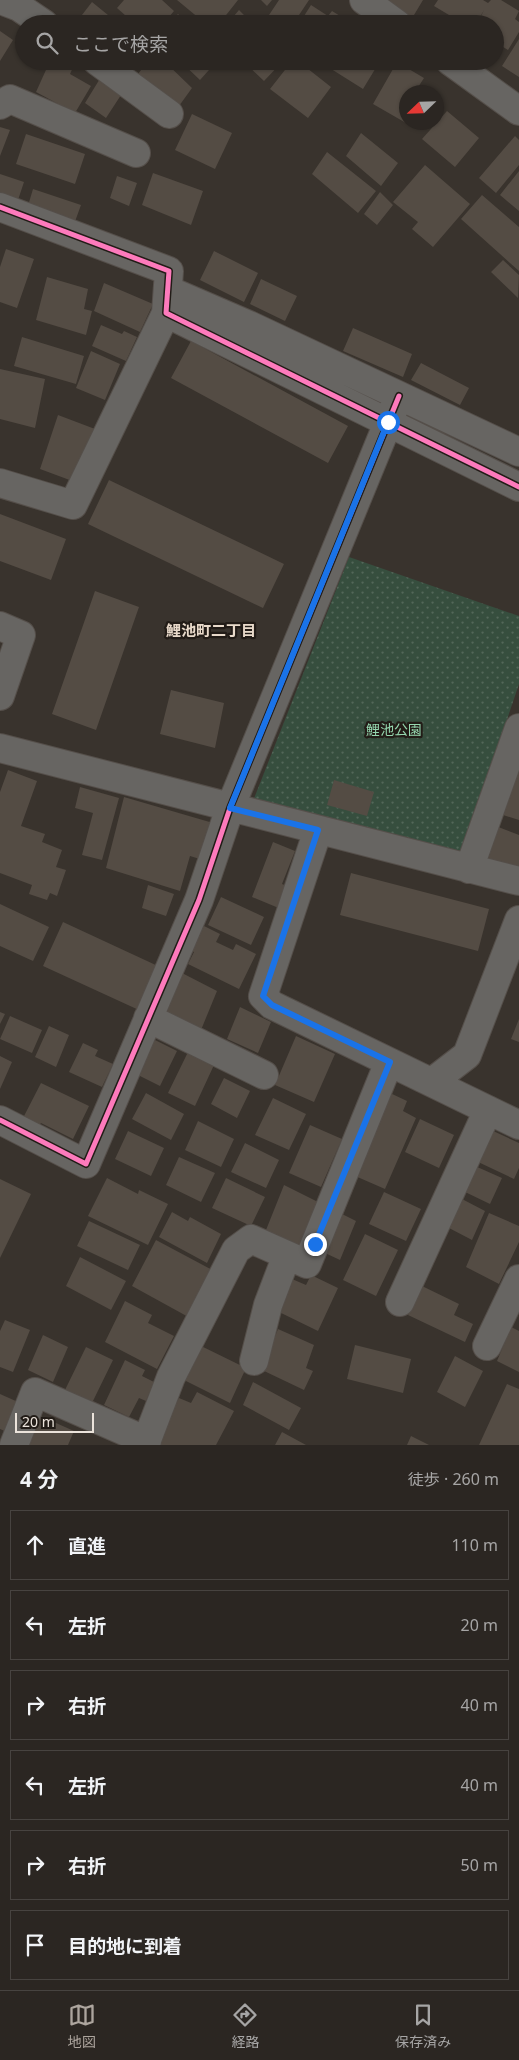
<!DOCTYPE html>
<html lang="ja">
<head>
<meta charset="utf-8">
<style>
  :root { --surface:#2b2622; --page:#37322f; --text:#f1f3f6; --muted:#a6a5a5; --line:#474340; --accent:#ada59e }
  body { margin:0; font-family:"Noto Sans","Noto Sans JP",sans-serif; background:var(--page); color:var(--text) }
  .compass { position:absolute; left:399px; top:85px; width:45px; height:45px; border-radius:50%; background:var(--surface); box-shadow:0 1px 4px #0004; rotate:247deg }
  .scale { position:absolute; left:15px; bottom:12px; width:79px; box-sizing:border-box; padding-left:5px; border:2px solid #ebe3db; border-top:0; font-size:14px; line-height:18px; white-space:nowrap; color:#ebe3db; -webkit-text-stroke:4px #221c17; paint-order:stroke }
  .stop { position:absolute; width:15px; height:15px; margin:-11px; border:4px solid #1a73e8; border-radius:50%; background:#fff }
  .stop.end { background:#1a73e8; border-color:#fff; box-shadow:0 1px 5px #0008 }
  .list { margin:0; padding:0; list-style:none }
  h2 { display:flex; justify-content:space-between; align-items:center; height:65px; margin:0; padding:0 20px; font-size:21px }
  h2 small { font-size:16px; font-weight:400; color:var(--muted) }
  .list li { display:grid; grid-template-columns:32px 1fr auto; gap:15px; align-items:center; box-sizing:border-box; height:70px; margin:0 10px 10px; padding:0 10px; border:1px solid var(--line); border-radius:0px }
  .list b { display:block; font-size:19px; white-space:nowrap }
  .list em { font-size:16px; font-style:normal; color:var(--muted) }
  .icon { flex:none; width:28px; height:28px; fill:none; stroke:currentColor; stroke-width:2; stroke-linecap:round; stroke-linejoin:round }
  .map { position:relative; flex:none; width:519px; height:1445px; overflow:hidden }
  .search { position:absolute; background:var(--surface); box-shadow:0 1px 4px #0004; left:15px; right:15px; top:15px; height:55px; display:flex; align-items:center; gap:12px; box-sizing:border-box; padding:0 18px; border-radius:28px; color:var(--muted); font-size:19px }
  .sheet { height:545px; background:var(--surface) }
  nav { display:flex; justify-content:space-around; align-items:center; box-sizing:border-box; height:70px; border-top:1px solid var(--line); background:var(--surface); font-size:14px; color:var(--muted) }
  nav a { display:grid; justify-items:center; gap:2px }
  nav .on { color:var(--accent) }
  .map>svg:first-child { display:block }
  .park { fill:url(#park-dots) }
  .building { fill:#544c44 }
  .lines { fill:none; stroke-linecap:round; stroke-linejoin:round }
  .minor-casing { stroke:#554f4a; stroke-width:30 }
  .minor { stroke:#676562; stroke-width:28 }
  .cycleway-casing { stroke:#221c17; stroke-width:8 }
  .cycleway { stroke:#fd7abc; stroke-width:5 }
  .route { stroke:#1a73e8; stroke-width:6 }
  .labels { text-anchor:middle; dominant-baseline:central; stroke-width:4.5; stroke-linejoin:round; paint-order:stroke }
  .park-label { font-size:14px; fill:#95d7af; stroke:#221c17 }
  .neighbourhood-label { font-size:15px; font-weight:bold; fill:#e9daca; stroke:#221c17 }
</style>
</head>
<body>
<div class="map">
<svg width="519" height="1445" viewBox="0 0 519 1445">
  <defs>
    <pattern id="park-dots" width="8" height="8" patternUnits="userSpaceOnUse" patternTransform="scale(1.25)"><rect width="8" height="8" fill="#364e3e"/><path d="M2 2h.1M6 6h.1" fill="none" stroke="#536759" stroke-width="1.8" stroke-linecap="round"/></pattern>
  </defs>
  <rect width="100%" height="100%" fill="#39332d"/>
  <path class="park" d="M349,557L519,616V684L461,856L253,801Z"/>
  <path class="building" d="M124,0H162L174,11L163,24H135L117,8Z
    M177,0H238L219,24H206Z
    M261,0H272L267,6Z
    M279,0H309L293,24H275L267,18Z
    M377,0H423L411,20Z
    M438,0H483L488,3L491,0H501L519,11L515,19L519,22V32L508,50L495,42V24H477L484,10L476,24H464L434,6Z
    M92,2L119,24H75Z
    M311,5L328,16L332,11L350,22L348,24H299Z
    M239,10L251,22L249,24H227Z
    M178,14L189,24H168Z
    M0,31L13,40L0,61Z
    M519,39V77L502,66Z
    M50,61H76L70,74L91,86L75,113L36,92Z
    M124,61H142L134,70Z
    M148,61H164L192,88L179,106L138,74Z
    M180,61H217L200,80Z
    M243,61H283L264,81Z
    M292,61H298L331,87L308,118L270,89Z
    M332,61H380L363,89L328,67Z
    M397,62L424,78L415,92H406V123L373,104Z
    M101,77L123,92L106,118L85,103Z
    M447,111L479,138L455,167L422,139Z
    M192,114L232,133L215,169L175,150Z
    M0,127L10,130L0,156Z
    M361,133L398,163L381,186L346,156Z
    M26,134L85,154L75,184L16,164Z
    M515,136L519,140V165L496,193L479,178Z
    M327,152L376,191L358,213L312,174Z
    M425,165L470,204L433,247L412,229L418,222L393,202Z
    M519,171V211L500,195Z
    M153,173L203,191L191,225L142,205Z
    M0,174L24,182L17,203L0,197Z
    M117,176L137,183L129,206L110,198Z
    M33,189L81,205L73,227L27,209Z
    M380,192L393,205L377,225L364,214Z
    M482,195L519,227V271L461,219Z
    M6,249L34,259L17,308L0,302V267Z
    M214,251L258,273L244,302L200,280Z
    M503,260L519,275L518,298L491,272Z
    M47,277L88,289L84,309L92,311L86,335L36,320Z
    M261,279L297,296L285,321L250,304Z
    M104,283L153,304L140,332L94,311Z
    M101,325L122,334L124,331L137,337L126,361L92,346Z
    M353,328L412,354L403,377L343,351Z
    M22,337L84,356L76,384L14,366Z
    M191,341L348,426L328,463L171,378Z
    M91,351L120,364L105,400L76,388Z
    M421,363L469,388L460,405L411,380Z
    M0,369L45,379L35,428L0,419Z
    M58,415L95,429L75,482L40,469Z
    M109,480L284,564L263,608L88,524Z
    M0,514L66,539L51,580L0,561Z
    M95,591L139,607L96,730L52,714Z
    M171,690L224,703L215,748L160,734Z
    M8,770L37,781L21,826L45,834L42,842L62,850L56,867L66,870L57,896L50,893L47,900L29,894L32,885L0,873V792Z
    M516,772L519,773V820L503,815Z
    M334,780L374,792L367,816L327,805Z
    M80,787L119,798L102,860L82,855L93,813L75,808Z
    M124,797L213,823L203,860L190,856L180,891L106,868Z
    M493,825L519,835V869L484,859Z
    M273,842L295,851L282,884L290,887L281,909L252,897Z
    M351,873L489,909L478,951L340,915Z
    M148,885L174,894L166,916L142,908Z
    M221,897L264,917L251,945L208,925Z
    M0,904L49,927L33,961L0,946Z
    M63,922L160,967L141,1011L43,966Z
    M202,925L220,934L216,942L233,950L236,944L256,954L239,989L188,964L194,952L190,950Z
    M182,973L217,991L201,1030L166,1012Z
    M240,1007L271,1022L258,1053L227,1039Z
    M0,1012L5,1014L0,1024Z
    M10,1016L42,1030L32,1053L0,1039Z
    M519,1019V1042L511,1039Z
    M49,1026L69,1035L56,1067L35,1057Z
    M296,1036L335,1054L314,1102L275,1085Z
    M153,1039L177,1051L160,1086L136,1074Z
    M83,1043L98,1050L95,1056L113,1064L102,1087L69,1072Z
    M188,1052L214,1065L195,1106L168,1093Z
    M0,1056L12,1062L0,1089Z
    M224,1078L250,1091L237,1118L211,1104Z
    M41,1083L89,1106L73,1139L41,1123L39,1126L23,1118Z
    M146,1093L184,1114L171,1140L132,1119Z
    M390,1093L407,1101L403,1111L416,1118L385,1189L346,1172Z
    M273,1098L306,1114L289,1150L255,1135Z
    M420,1119L454,1135L439,1168L405,1152Z
    M198,1121L234,1139L221,1167L185,1150Z
    M310,1125L342,1139L321,1187L289,1173Z
    M491,1130L519,1143V1168L514,1179L476,1161Z
    M128,1131L164,1148L151,1176L115,1159Z
    M245,1143L279,1160L266,1188L231,1172Z
    M179,1157L215,1173L201,1202L166,1185Z
    M475,1166L502,1178L490,1204L463,1191Z
    M107,1178L138,1194L139,1190L168,1204L148,1245L88,1216Z
    M226,1178L265,1197L251,1226L212,1208Z
    M0,1179L31,1194L0,1258Z
    M284,1185L318,1202L298,1247L264,1235Z
    M384,1192L421,1209L406,1241L369,1224Z
    M462,1199L485,1211L472,1240L449,1228Z
    M172,1212L188,1221L190,1217L221,1234L207,1263L159,1237Z
    M340,1213L356,1221L340,1260L325,1253Z
    M489,1213L519,1226V1242L499,1284L466,1267Z
    M89,1221L140,1245L128,1270L77,1246Z
    M365,1234L398,1250L376,1296L343,1280Z
    M156,1240L216,1272L192,1319L132,1286Z
    M80,1257L126,1281L111,1310L66,1286Z
    M311,1275L338,1288L318,1331L277,1311L292,1279L306,1285Z
    M422,1286L459,1304L454,1315L473,1324L465,1342L408,1315Z
    M125,1301L152,1315L148,1323L174,1336L157,1369L105,1342Z
    M5,1320L30,1330L13,1372L0,1367V1331Z
    M511,1327L519,1331V1372L497,1361Z
    M278,1329L314,1345L306,1368L313,1371L304,1390L262,1370Z
    M43,1335L68,1347L53,1382L28,1370Z
    M197,1344L246,1368L230,1403L182,1379Z
    M355,1345L411,1359L403,1393L347,1379Z
    M86,1347L113,1360L92,1403L65,1390Z
    M455,1356L483,1371L465,1407L437,1392Z
    M125,1360L145,1370L142,1376L154,1382L146,1401L139,1398L129,1417L104,1405Z
    M253,1382L301,1408L289,1430L243,1405Z
    M507,1384L519,1389V1445H479Z
    M197,1392L234,1411L216,1445H154L179,1398L191,1403Z
    M0,1394L18,1402L7,1432L0,1429Z
    M38,1415L74,1431L68,1445H25Z
    M282,1432L306,1445H275Z
    M411,1436L429,1445H407Z"/>
  <g class="lines">
    <defs>
      <path id="minor" d="M1,0L19,7L44,24
        M364,0L397,24
        M97,61L169,114
        M450,61L519,111
        M0,105L10,99L136,153
        M0,207L169,271L166,313L519,487
        M168,290L249,325L519,452
        M0,483L73,505L166,313
        M0,626L21,635L0,696
        M0,748L519,881
        M318,830L263,996L272,1005L519,1125
        M469,869L519,728
        M148,1018L264,1075
        M432,1082L467,1055L519,920
        M0,1120L86,1164L199,900L230,808L399,396
        M400,1302L488,1110
        M487,1346L519,1279
        M254,1361L268,1305L287,1255
        M14,1445L35,1392L147,1441
        M145,1445L171,1377L236,1250L251,1239L307,1264L389,1062"/>
    </defs>
    <use href="#minor" class="minor-casing"/>
    <use href="#minor" class="minor"/>
    <defs>
      <path id="cycleway" d="M0,207L169,271L166,313L519,487
        M0,1120L86,1164L199,900L230,808L399,396"/>
    </defs>
    <use href="#cycleway" class="cycleway-casing"/>
    <use href="#cycleway" class="cycleway"/>
  </g>
  <g class="lines">
    <path class="route" d="M315,1244L390,1062L272,1005L263,996L318,830L230,808L388,422"/>
  </g>
  <g class="labels">
    <g class="park-label">
      <text x="394" y="729">鯉池公園</text>
    </g>
    <g class="neighbourhood-label">
      <text x="211" y="630">鯉池町二丁目</text>
    </g>
  </g>
</svg>
<svg class="compass" viewBox="-18 -18 36 36"><path d="M0-13l5 13h-10z" fill="#e53935"/><path d="M0 13l5-13h-10z" fill="#a6a5a5"/></svg>
<div class="scale">20 m</div>
<div class="stop" style="left:388px;top:422px"></div>
<div class="stop end" style="left:315px;top:1244px"></div>
<div class="search"><svg class="icon" aria-label="search" viewBox="0 0 24 24"><circle cx="10" cy="10" r="6"/><path d="M15 15l6 6"/></svg>ここで検索</div>
</div>
<section class="sheet">
<h2>4 分<small>徒歩 · 260 m</small></h2>
<ul class="list">
<li><svg class="icon" aria-label="ahead" viewBox="0 0 24 24"><path d="M12 20V5M6 11l6-6 6 6"/></svg><div><b>直進</b></div><em>110 m</em></li>
<li><svg class="icon" aria-label="left" viewBox="0 0 24 24"><path d="M17 20v-9H6M10 6l-5 5 5 5"/></svg><div><b>左折</b></div><em>20 m</em></li>
<li><svg class="icon" aria-label="right" viewBox="0 0 24 24"><path d="M7 20v-9h11M14 6l5 5-5 5"/></svg><div><b>右折</b></div><em>40 m</em></li>
<li><svg class="icon" aria-label="left" viewBox="0 0 24 24"><path d="M17 20v-9H6M10 6l-5 5 5 5"/></svg><div><b>左折</b></div><em>40 m</em></li>
<li><svg class="icon" aria-label="right" viewBox="0 0 24 24"><path d="M7 20v-9h11M14 6l5 5-5 5"/></svg><div><b>右折</b></div><em>50 m</em></li>
<li><svg class="icon" aria-label="arrive" viewBox="0 0 24 24"><path d="M6 21V4h12l-3 4 3 4H6"/></svg><div><b>目的地に到着</b></div></li>
</ul>
</section>
<nav>
<a class="on"><svg class="icon" aria-label="map" viewBox="0 0 24 24"><path d="M3 6l6-2 6 2 6-2v14l-6 2-6-2-6 2zM9 4v14M15 6v14"/></svg>地図</a>
<a><svg class="icon" aria-label="directions" viewBox="0 0 24 24"><path d="M12 3l9 9-9 9-9-9zM9 14v-3h6M13 9l2 2-2 2"/></svg>経路</a>
<a><svg class="icon" aria-label="saved" viewBox="0 0 24 24"><path d="M7 4h10v16l-5-4-5 4z"/></svg>保存済み</a>
</nav>
</body>
</html>
